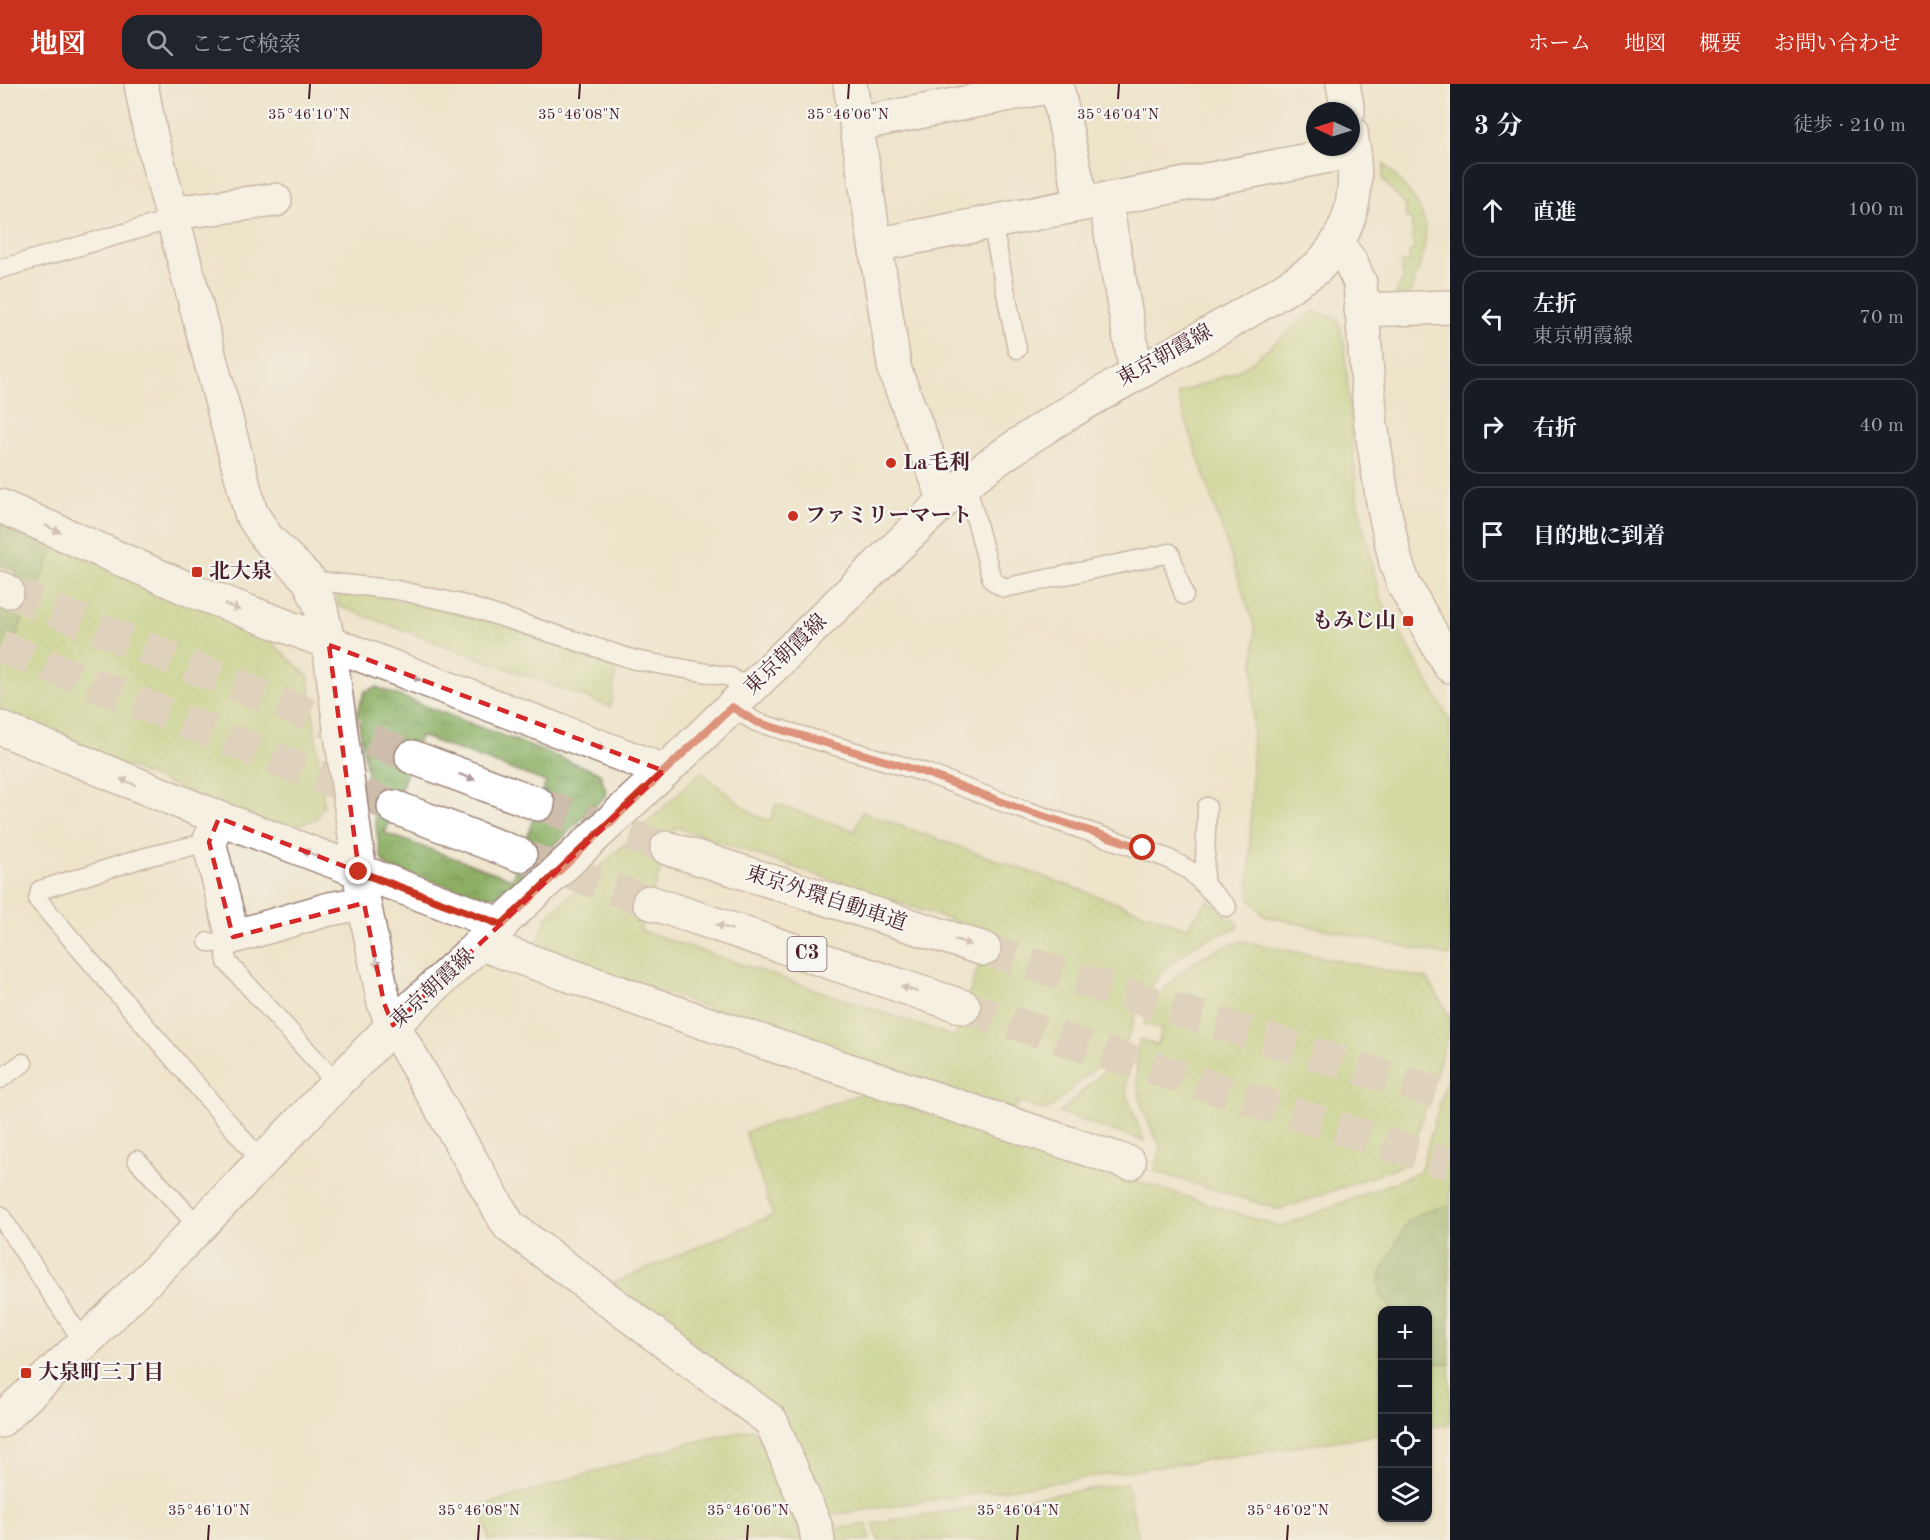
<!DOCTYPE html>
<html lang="ja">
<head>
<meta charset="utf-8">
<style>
  :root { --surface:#171b24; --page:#20242c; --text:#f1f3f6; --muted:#9ea1a6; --line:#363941; --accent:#c8321e }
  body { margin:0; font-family:"Old Standard TT","Noto Serif JP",serif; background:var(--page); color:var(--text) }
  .controls { position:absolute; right:18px; bottom:18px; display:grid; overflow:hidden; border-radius:12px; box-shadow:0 2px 4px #0004 }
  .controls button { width:54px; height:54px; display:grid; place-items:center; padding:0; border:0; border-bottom:2px solid var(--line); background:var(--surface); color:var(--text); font:30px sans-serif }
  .compass { position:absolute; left:1306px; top:18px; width:54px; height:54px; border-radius:50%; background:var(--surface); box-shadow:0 2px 4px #0004; rotate:274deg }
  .stop { position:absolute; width:18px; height:18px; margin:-14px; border:4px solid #c8321e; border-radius:50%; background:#fff }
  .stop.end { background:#c8321e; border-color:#fff; box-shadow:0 2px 6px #0008 }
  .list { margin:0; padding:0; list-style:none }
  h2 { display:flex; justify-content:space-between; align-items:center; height:78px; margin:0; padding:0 24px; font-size:26px }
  h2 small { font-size:20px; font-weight:400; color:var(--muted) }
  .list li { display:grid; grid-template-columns:39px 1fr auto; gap:18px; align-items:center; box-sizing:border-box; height:96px; margin:0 12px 12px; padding:0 12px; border:2px solid var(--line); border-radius:18px }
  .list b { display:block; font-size:22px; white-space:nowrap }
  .list p { margin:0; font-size:20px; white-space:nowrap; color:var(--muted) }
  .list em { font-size:20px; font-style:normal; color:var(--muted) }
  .icon { flex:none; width:33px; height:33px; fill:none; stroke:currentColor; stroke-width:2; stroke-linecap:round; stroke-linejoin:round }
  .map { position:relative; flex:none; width:1450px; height:1456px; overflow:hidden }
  header { display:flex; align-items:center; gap:36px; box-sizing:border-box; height:84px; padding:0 30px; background:var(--accent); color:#fff }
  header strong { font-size:28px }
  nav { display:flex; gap:33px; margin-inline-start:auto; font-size:21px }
  .search { width:420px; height:54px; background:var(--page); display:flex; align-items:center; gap:15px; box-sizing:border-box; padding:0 21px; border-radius:18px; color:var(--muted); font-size:22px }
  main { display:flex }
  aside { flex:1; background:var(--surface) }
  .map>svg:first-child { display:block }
  .grass { fill:url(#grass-dots); stroke:#7e754e; stroke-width:1.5; fill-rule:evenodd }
  .forest { fill:url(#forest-crowns); stroke:#6b6747; stroke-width:1.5; fill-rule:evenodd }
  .park { fill:#b1cb71; stroke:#7e754e; stroke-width:1.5 }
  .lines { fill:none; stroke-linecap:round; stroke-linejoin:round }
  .motorway-tunnel { stroke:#cdbdaa; stroke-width:33; stroke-dasharray:33 16; stroke-linecap:butt }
  .service-casing { stroke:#9c827a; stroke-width:21 }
  .minor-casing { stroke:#9c827a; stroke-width:36 }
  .tertiary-casing { stroke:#9c827a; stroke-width:36 }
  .secondary-casing { stroke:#9c827a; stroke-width:36 }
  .motorway-casing { stroke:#9c827a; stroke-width:36 }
  .service { stroke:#fff; stroke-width:18 }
  .minor { stroke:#fff; stroke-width:33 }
  .tertiary { stroke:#fff; stroke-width:33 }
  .secondary { stroke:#fff; stroke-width:33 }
  .motorway { stroke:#fff; stroke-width:33 }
  .oneway { fill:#ae9aa0 }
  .route { stroke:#c8321e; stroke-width:8 }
  .marked { fill:none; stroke:#d62828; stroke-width:4.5; stroke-dasharray:12 8; stroke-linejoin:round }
  .ticks { fill:none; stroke:#4a1f2b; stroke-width:2 }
  .poi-dot { fill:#c8321e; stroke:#f6f6f2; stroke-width:2 }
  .labels { text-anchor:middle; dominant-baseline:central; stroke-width:4.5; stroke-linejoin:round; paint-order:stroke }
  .shield { fill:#f6f6f2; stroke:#7e6067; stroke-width:1.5 }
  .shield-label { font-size:20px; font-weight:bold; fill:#4a1f2b }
  .street-label { font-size:21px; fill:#4a1f2b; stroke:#f6f6f2 }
  .poi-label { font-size:21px; font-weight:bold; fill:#4a1f2b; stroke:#f6f6f2; text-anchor:start }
  .ticks-label { font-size:15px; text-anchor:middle; fill:#4a1f2b; stroke:#f6f6f2; stroke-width:4.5; stroke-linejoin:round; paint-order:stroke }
</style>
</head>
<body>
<header>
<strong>地図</strong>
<div class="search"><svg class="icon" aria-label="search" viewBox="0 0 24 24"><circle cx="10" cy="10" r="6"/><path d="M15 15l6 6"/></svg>ここで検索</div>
<nav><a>ホーム</a><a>地図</a><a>概要</a><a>お問い合わせ</a></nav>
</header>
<main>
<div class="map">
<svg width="1450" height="1456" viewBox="0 0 1450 1456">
  <defs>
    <pattern id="grass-dots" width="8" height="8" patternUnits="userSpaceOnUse" patternTransform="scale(1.5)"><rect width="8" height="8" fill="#b1cb71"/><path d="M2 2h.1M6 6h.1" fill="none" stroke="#9aae62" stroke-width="1.8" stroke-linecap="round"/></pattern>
    <pattern id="forest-crowns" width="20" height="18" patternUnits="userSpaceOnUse" patternTransform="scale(1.5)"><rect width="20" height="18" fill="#8caf63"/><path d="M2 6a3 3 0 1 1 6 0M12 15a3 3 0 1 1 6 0" fill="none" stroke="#748e52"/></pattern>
  </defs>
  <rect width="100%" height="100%" fill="#f6f6f2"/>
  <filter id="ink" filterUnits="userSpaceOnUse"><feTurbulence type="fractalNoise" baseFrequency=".0167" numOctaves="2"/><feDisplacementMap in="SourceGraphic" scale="12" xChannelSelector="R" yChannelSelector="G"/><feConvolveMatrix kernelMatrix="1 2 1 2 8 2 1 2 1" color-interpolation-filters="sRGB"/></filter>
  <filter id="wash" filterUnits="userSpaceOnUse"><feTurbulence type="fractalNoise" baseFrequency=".008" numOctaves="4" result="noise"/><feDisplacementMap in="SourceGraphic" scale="24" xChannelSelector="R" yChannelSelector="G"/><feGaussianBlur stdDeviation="1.35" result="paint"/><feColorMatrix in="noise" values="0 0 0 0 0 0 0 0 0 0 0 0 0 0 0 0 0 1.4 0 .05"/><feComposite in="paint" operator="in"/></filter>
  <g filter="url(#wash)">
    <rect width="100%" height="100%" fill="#eee4ca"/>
    <path class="grass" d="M1384,80C1433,129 1435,147 1409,211H1395L1403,195L1401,179L1410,178L1409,167L1414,166L1411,134H1406L1405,121L1383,96Z
      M55,462L258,546L309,593L324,721L316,735L283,746L0,631V588Z
      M337,506L440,524L534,550L617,579L611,623L338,522Z
      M701,688L754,731L770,737L776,720L855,747L862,728L1187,844L1208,816L1239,841L1237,844L1197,859L1164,886L1139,920L1128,954L1047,1027L1018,1018L1014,1027L535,865L547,833ZM675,743L989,849L955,953L640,846Z
      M1242,857L1428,895L1450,933V943L1409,1079L1280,1126L1154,1087L1161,1063C1141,1030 1130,994 1140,955L1157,961L1162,946L1144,940C1164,896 1195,870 1242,857Z
      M1125,968L1127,1012L1144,1057L1059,1029Z
      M1450,985V1123L1446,1122L1393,1167L1380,1192L1394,1226H1382V1350L824,1432L783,1329L608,1201L773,1131L745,1048L863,1009L1280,1143L1420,1088Z
      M1428,1278L1450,1280V1340L1428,1343Z
      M752,1345C779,1375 792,1417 802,1456H489L481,1422L689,1359Z
      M1127,1399L1139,1456H878L873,1439Z"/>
    <path class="forest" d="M0,437L55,462L0,588V522L16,488L0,481Z
      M376,603L600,689L607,710L505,810L484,813L392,785L385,781L381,773L357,628L365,607ZM420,652L546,698L512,795L385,749Z
      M1446,1122L1450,1123V1280L1428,1278V1226H1394L1380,1211V1192L1407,1138L1424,1128Z"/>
    <path class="park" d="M1314,227L1338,235L1344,257L1357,415L1379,511L1450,637V872L1264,832L1249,813L1255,544L1177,310L1244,284Z
      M867,1440L870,1456H831L829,1446Z"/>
  </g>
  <g filter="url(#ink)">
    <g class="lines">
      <path class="motorway-tunnel" d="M7,507L412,673
        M0,562L394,723
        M538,720L667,764
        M520,771L649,818
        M984,865L1450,1013
        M964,923L1450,1080"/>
      <defs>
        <path id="service" d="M992,138L1017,265
          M0,185L173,135
          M966,398L992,496L1004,504L1170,469L1184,511
          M309,496L397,506L461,520L635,576L730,593L749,606
          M732,623L756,638L926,689L1018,724L1167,774L1189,786L1227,823
          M209,758L146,773L40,806L38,816L262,1078
          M1204,799L1207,723
          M233,853L225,863L227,878L337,1000
          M208,858L226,860
          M0,995L23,979
          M137,1076L199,1143
          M0,1131L84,1259"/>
        <path id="minor" d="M141,0L150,48L251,429L267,454L309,496L320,521L329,561
          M850,0L895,287L945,416
          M857,40L1052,2L1057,3L1082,120
          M1105,115L1136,288
          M172,129L275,116
          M875,161L1354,67
          M1361,226L1450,223
          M219,734L209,758L233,853L329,825L364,819L384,919L393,941L509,1142L771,1337L815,1441L818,1456
          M481,860L700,937L1129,1079"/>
        <path id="tertiary" d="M1338,161L1350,177L1360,199L1371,341L1384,424L1396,479L1404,501L1450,582
          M0,422L186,504L664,687
          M329,561L364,819
          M0,644L219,734L502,841"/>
        <path id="secondary" d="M1343,0L1348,27
          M0,1337L84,1259L172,1171L393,941L686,667L945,416C1058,319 1195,267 1317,184C1357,143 1359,103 1351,48"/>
        <path id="motorway" d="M0,504L7,507
          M412,673L538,720
          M394,723L520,771
          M667,764L984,865
          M649,818L964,923"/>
      </defs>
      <use href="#service" class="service-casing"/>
      <use href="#minor" class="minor-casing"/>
      <use href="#tertiary" class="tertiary-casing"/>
      <use href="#secondary" class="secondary-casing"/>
      <use href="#motorway" class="motorway-casing"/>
      <use href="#service" class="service"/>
      <use href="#minor" class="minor"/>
      <use href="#tertiary" class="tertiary"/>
      <use href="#secondary" class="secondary"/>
      <use href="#motorway" class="motorway"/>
    </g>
    <defs><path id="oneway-solid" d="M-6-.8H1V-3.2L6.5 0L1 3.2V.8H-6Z" transform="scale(1.5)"/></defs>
    <g class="oneway">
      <use href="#oneway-solid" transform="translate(53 445) rotate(24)"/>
      <use href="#oneway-solid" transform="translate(232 523) rotate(22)"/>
      <use href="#oneway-solid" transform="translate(414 593) rotate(21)"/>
      <use href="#oneway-solid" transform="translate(597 662) rotate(21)"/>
      <use href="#oneway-solid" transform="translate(467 693) rotate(20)"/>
      <use href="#oneway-solid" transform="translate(128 698) rotate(-158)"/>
      <use href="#oneway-solid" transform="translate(310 769) rotate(-159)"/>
      <use href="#oneway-solid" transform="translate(724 843) rotate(-162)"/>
      <use href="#oneway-solid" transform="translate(963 858) rotate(18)"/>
      <use href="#oneway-solid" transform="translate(376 876) rotate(79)"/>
      <use href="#oneway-solid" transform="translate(909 905) rotate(-162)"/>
    </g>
  </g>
  <g class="lines" filter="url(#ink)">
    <path class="route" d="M359,788L502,841L732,623L756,638L926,689L1018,724L1143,764"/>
  </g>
  <path d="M0 0H1450V1456H0ZM329,561L664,687L393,941L384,919L364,819L233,853L209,758L219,734L359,788Z" fill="#eee4ca" fill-opacity=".55" fill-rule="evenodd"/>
  <path class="marked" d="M329,561L664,687L393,941L384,919L364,819L233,853L209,758L219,734L359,788Z"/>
  <path class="ticks" d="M309,15L310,0M579,15L580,0M848,15L849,0M1118,15L1119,0M208,1456L209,1441M478,1456L479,1441M747,1456L748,1441M1017,1456L1018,1441M1287,1456L1288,1441"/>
  <g class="poi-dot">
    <circle cx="891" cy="379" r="6"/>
    <circle cx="793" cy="432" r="6"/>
    <rect x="191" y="482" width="12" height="12" rx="3"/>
    <rect x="1402" y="531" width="12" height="12" rx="3"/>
    <rect x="20" y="1283" width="12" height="12" rx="3"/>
  </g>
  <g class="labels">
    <rect class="shield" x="787.5" y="853" width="39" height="34" rx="4.5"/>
    <g class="shield-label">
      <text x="807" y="870">C3</text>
    </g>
    <g class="street-label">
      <text transform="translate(1165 272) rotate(-29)">東京朝霞線</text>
      <text transform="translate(786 571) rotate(-44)">東京朝霞線</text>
      <text transform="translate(826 815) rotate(18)">東京外環自動車道</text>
      <text transform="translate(433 905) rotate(-43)">東京朝霞線</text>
    </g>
    <g class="poi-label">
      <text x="903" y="379">La毛利</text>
      <text x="805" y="432">ファミリーマート</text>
      <text x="209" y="488">北大泉</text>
      <text x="1396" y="537" text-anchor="end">もみじ山</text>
      <text x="38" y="1289">大泉町三丁目</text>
    </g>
  </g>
  <g class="ticks-label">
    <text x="309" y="35">35°46'10"N</text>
    <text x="579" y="35">35°46'08"N</text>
    <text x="848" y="35">35°46'06"N</text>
    <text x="1118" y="35">35°46'04"N</text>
    <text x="209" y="1431">35°46'10"N</text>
    <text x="479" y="1431">35°46'08"N</text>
    <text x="748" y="1431">35°46'06"N</text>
    <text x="1018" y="1431">35°46'04"N</text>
    <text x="1288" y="1431">35°46'02"N</text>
  </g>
</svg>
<div class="controls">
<button>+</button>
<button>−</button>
<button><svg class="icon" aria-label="locate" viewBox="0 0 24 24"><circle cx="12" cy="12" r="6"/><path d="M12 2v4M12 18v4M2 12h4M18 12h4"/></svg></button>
<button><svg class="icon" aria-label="layers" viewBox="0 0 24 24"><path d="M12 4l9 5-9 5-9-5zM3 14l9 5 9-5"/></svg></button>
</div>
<svg class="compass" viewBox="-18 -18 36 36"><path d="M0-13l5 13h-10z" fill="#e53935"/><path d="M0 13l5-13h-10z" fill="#9ea1a6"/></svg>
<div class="stop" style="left:1143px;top:764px"></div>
<div class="stop end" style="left:359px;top:788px"></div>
</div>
<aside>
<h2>3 分<small>徒歩 · 210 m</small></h2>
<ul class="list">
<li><svg class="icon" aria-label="ahead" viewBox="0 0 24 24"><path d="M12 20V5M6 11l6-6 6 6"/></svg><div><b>直進</b></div><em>100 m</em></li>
<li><svg class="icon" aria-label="left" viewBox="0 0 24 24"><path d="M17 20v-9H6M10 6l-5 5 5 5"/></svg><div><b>左折</b><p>東京朝霞線</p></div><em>70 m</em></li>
<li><svg class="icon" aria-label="right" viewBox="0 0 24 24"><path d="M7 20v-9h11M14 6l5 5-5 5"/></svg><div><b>右折</b></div><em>40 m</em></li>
<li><svg class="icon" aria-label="arrive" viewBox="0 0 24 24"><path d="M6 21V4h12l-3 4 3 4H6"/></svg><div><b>目的地に到着</b></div></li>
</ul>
</aside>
</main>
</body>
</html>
